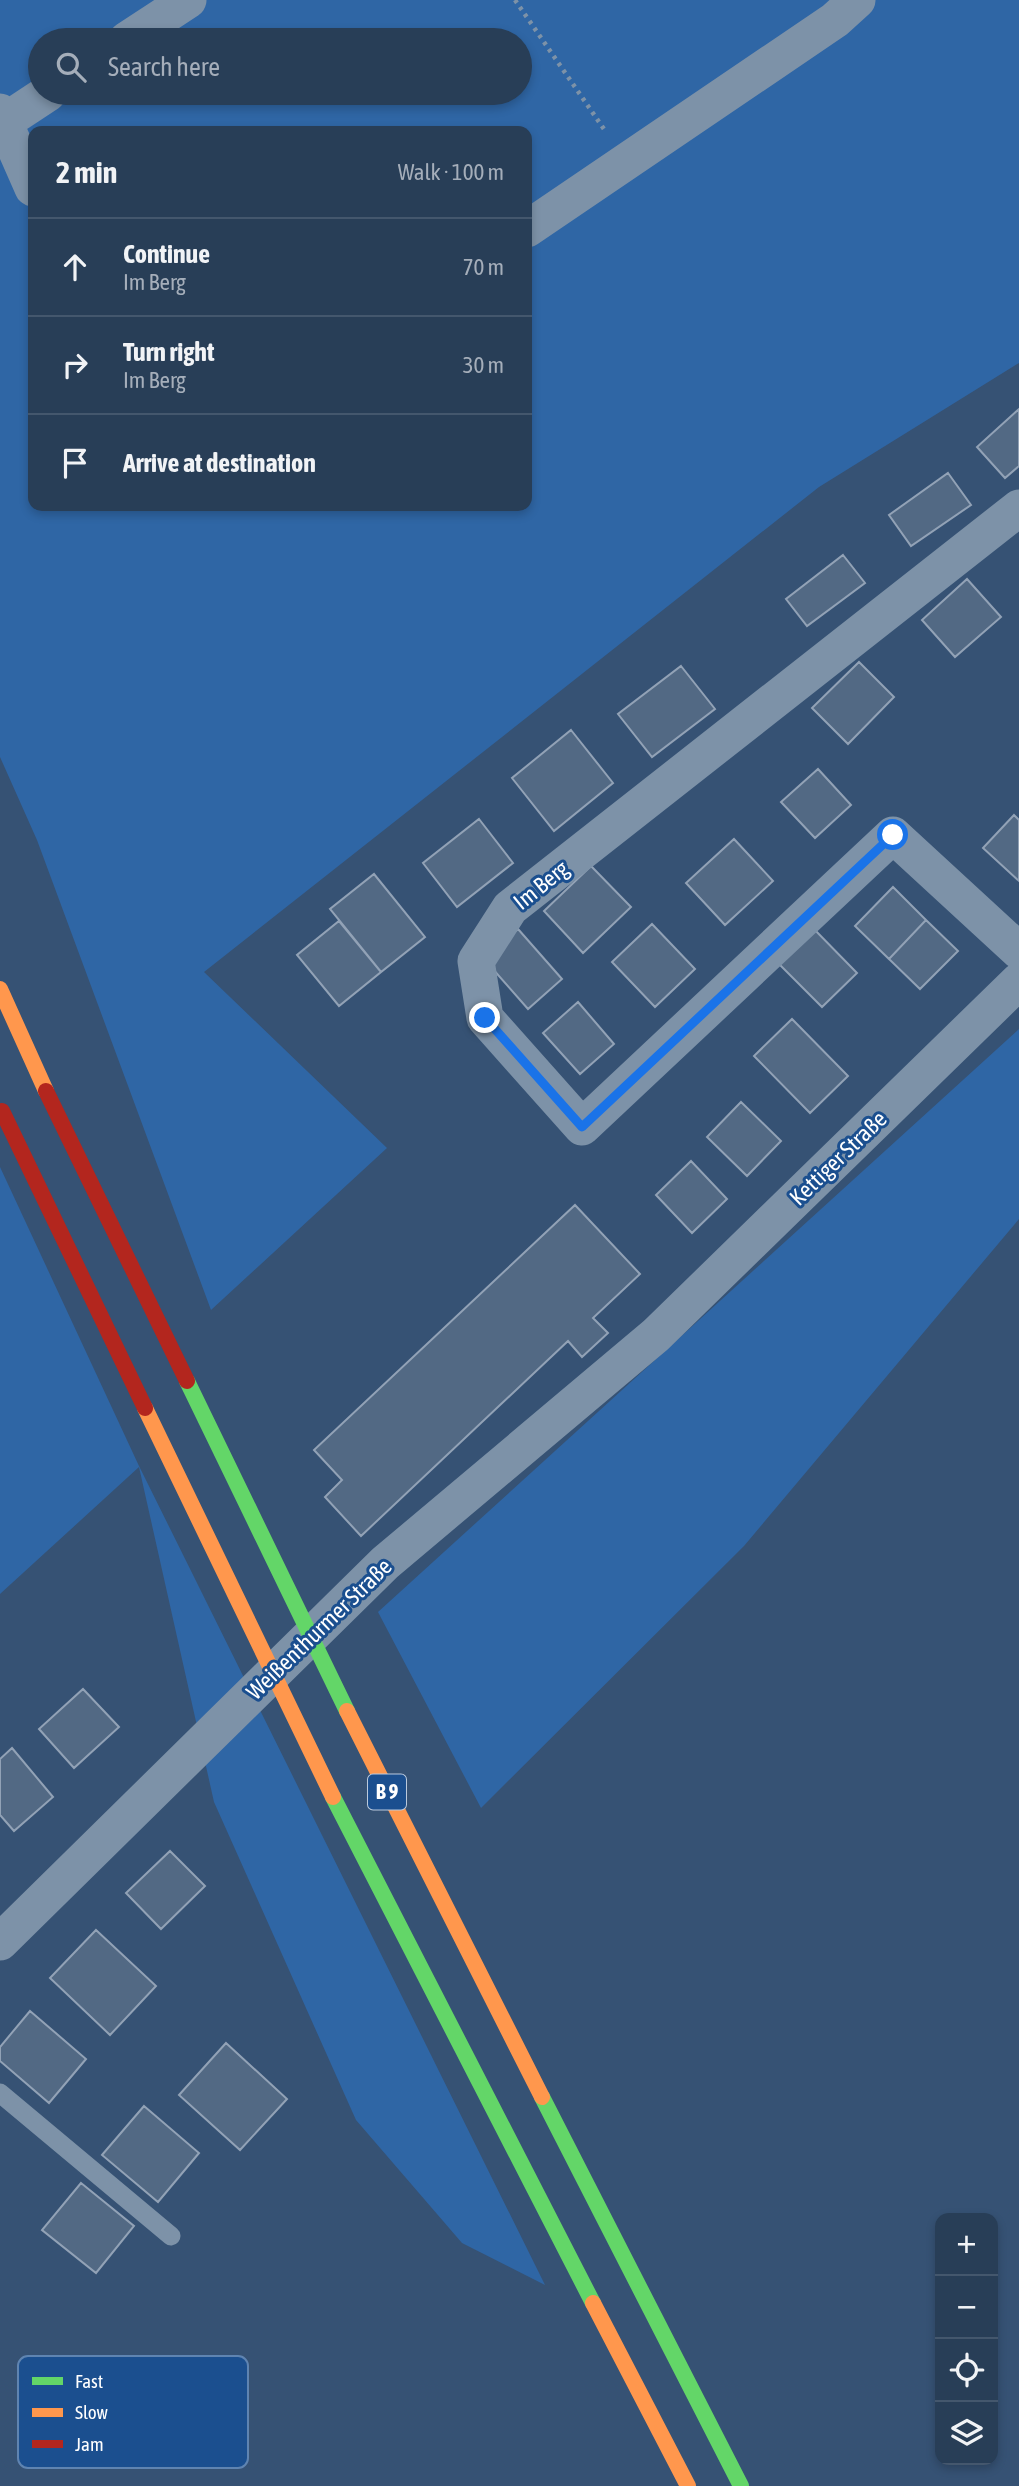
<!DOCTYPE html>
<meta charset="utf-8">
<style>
body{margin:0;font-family:"Asap Condensed",sans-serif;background:#30455d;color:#f1f3f6}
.controls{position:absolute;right:21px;bottom:21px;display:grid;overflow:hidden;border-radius:14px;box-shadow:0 4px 10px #0003}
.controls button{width:63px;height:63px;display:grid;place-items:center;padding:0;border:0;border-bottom:2px solid #44576d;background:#283e57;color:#f1f3f6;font:35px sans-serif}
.stop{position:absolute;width:21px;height:21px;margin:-16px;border:5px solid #1a73e8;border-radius:50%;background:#fff}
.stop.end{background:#1a73e8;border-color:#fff;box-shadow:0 2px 7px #0008}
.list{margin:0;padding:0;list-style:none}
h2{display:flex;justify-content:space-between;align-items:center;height:91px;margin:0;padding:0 28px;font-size:30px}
h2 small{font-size:23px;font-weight:400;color:#a5aeba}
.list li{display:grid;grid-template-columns:46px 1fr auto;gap:21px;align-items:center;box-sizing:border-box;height:98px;padding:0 28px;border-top:2px solid #44576d}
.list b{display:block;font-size:26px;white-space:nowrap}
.list p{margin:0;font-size:23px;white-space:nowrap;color:#a5aeba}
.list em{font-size:23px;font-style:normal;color:#a5aeba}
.icon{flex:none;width:38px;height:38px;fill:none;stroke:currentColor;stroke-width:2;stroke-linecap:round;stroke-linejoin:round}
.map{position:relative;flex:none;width:1019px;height:2486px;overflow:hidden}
.search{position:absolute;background:#283e57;box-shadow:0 4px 10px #0003;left:28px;top:28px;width:504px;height:77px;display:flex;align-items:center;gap:18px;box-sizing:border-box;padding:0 24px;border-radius:38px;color:#a5aeba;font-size:26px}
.panel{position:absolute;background:#283e57;box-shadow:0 4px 10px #0003;left:28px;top:126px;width:504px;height:385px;border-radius:14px}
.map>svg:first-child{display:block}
.green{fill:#2f66a5;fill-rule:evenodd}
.building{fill:#526984;stroke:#92a2b6;stroke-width:2}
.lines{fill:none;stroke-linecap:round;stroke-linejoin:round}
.path{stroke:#7d92a8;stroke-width:4.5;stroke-dasharray:3.5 5;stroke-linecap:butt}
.lane{stroke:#7d92a8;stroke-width:19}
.street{stroke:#7d92a8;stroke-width:37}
.slow{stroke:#ff974d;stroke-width:16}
.fast-bridge{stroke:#63d668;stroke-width:16}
.slow-bridge{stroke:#ff974d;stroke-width:16}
.jam-bridge{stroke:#b3261e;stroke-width:16}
.route{stroke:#1a73e8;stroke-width:9}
.labels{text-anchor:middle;stroke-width:6;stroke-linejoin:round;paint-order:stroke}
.shield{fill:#1b4f8f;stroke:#bbcadd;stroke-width:2}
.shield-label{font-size:21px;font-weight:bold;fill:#fff}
.street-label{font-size:23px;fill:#fff;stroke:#1b4f8f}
.key{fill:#1b4f8f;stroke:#5f84b1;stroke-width:2}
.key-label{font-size:19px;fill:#fff}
</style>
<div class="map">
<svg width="1019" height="2486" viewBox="0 0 1019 2486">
<rect width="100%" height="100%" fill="#365274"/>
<path class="green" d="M0,0H1019V363L819,487L204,972L387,1148L211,1310L37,840L0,757ZM40,40H520V93H40ZM33,131H527V506H33Z
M1019,1029V1219L744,1546L481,1808L378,1612Z
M0,1167L139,1466L545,2285L462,2243L356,2120L214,1802L139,1467L0,1594Z"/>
<path class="building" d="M1019,409V466L1005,478L977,447Z
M948,473L971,505L911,546L889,515Z
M843,555L865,583L807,626L786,599Z
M967,579L1001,617L955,657L922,620Z
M859,662L894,697L848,744L812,708Z
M681,666L715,709L652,757L618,714Z
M571,730L613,783L554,831L512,778Z
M818,769L851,805L815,838L781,802Z
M1014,815L1019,820V881L983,848Z
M479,819L513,863L457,907L423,863Z
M734,839L773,881L725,925L686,883Z
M591,866L631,907L583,953L544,911Z
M374,874L425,937L381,972L330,909Z
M893,887L926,920L889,959L855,926Z
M926,920L958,951L920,989L889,959Z
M339,921L381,972L339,1006L297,955Z
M652,924L695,969L655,1007L612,962Z
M810,925L857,973L822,1007L775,960Z
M518,929L562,979L528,1009L484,959Z
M578,1002L614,1044L580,1074L543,1033Z
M792,1019L848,1076L810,1113L754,1056Z
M741,1102L781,1141L747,1176L707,1137Z
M691,1161L727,1199L692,1233L656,1195Z
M575,1205L640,1274L593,1318L608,1333L582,1357L568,1341L361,1536L325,1497L342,1480L314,1450Z
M83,1689L119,1727L74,1768L39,1729Z
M12,1748L53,1797L14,1831L0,1815V1759Z
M170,1851L205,1886L161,1929L126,1893Z
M96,1930L156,1986L110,2035L50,1978Z
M30,2011L86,2059L49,2103L0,2061V2047Z
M226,2043L287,2099L240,2150L179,2095Z
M144,2106L199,2153L158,2202L102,2155Z
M81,2183L134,2226L96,2273L42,2230Z"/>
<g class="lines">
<path class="path" d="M515,0L606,132"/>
<path class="lane" d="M0,2093L171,2236"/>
<path class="street" d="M127,40L188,0
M0,112L4,122L48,93
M4,122L33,188
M527,229L835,20L857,0
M1019,508L510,908L476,961L485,1018L582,1127L893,835L1019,951
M0,1942L385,1563L656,1335L1019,981"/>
<path class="slow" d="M0,989L46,1091"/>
<path class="fast-bridge" d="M187,1381L347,1711
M333,1797L593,2303
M542,2097L741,2486"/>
<path class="slow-bridge" d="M145,1408L333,1797
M347,1711L542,2097
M593,2303L688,2486"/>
<path class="jam-bridge" d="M46,1091L187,1381
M2,1111L145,1408"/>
</g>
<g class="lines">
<path class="route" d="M485,1018L582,1127L893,835"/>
</g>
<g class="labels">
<rect class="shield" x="368" y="1774.5" width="38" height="35" rx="5"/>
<g class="shield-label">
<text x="387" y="1799">B 9</text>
</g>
<g class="street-label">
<text transform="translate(541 885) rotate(-39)" y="8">Im Berg</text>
<text transform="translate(838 1158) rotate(-44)" y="8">Kettiger Straße</text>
<text transform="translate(319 1629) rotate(-44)" y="8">Weißenthurmer Straße</text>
</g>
</g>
<rect x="18" y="2356" width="230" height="112" rx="10" class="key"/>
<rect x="32" y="2377" width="31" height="8" fill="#63d668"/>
<rect x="32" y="2408" width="31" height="9" fill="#ff974d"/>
<rect x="32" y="2440" width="31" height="8" fill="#b3261e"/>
<g class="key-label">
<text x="75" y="2388">Fast</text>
<text x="75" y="2419">Slow</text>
<text x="75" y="2451">Jam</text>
</g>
</svg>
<div class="controls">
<button>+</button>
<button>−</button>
<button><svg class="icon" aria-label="locate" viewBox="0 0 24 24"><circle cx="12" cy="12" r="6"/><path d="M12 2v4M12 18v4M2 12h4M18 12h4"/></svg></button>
<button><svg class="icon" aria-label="layers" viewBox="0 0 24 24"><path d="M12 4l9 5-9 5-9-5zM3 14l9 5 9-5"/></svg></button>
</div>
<div class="stop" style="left:893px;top:835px"></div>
<div class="stop end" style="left:485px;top:1018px"></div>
<div class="search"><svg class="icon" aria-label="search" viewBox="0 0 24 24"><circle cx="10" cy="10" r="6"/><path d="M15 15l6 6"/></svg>Search here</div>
<section class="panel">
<h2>2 min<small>Walk · 100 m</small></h2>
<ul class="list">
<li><svg class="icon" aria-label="ahead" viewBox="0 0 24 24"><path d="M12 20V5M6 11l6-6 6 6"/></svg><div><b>Continue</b><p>Im Berg</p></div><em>70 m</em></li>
<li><svg class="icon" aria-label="right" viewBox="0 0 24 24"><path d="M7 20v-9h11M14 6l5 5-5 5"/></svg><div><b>Turn right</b><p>Im Berg</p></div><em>30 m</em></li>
<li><svg class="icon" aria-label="arrive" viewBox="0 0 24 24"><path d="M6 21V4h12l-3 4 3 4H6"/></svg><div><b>Arrive at destination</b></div></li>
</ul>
</section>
</div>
